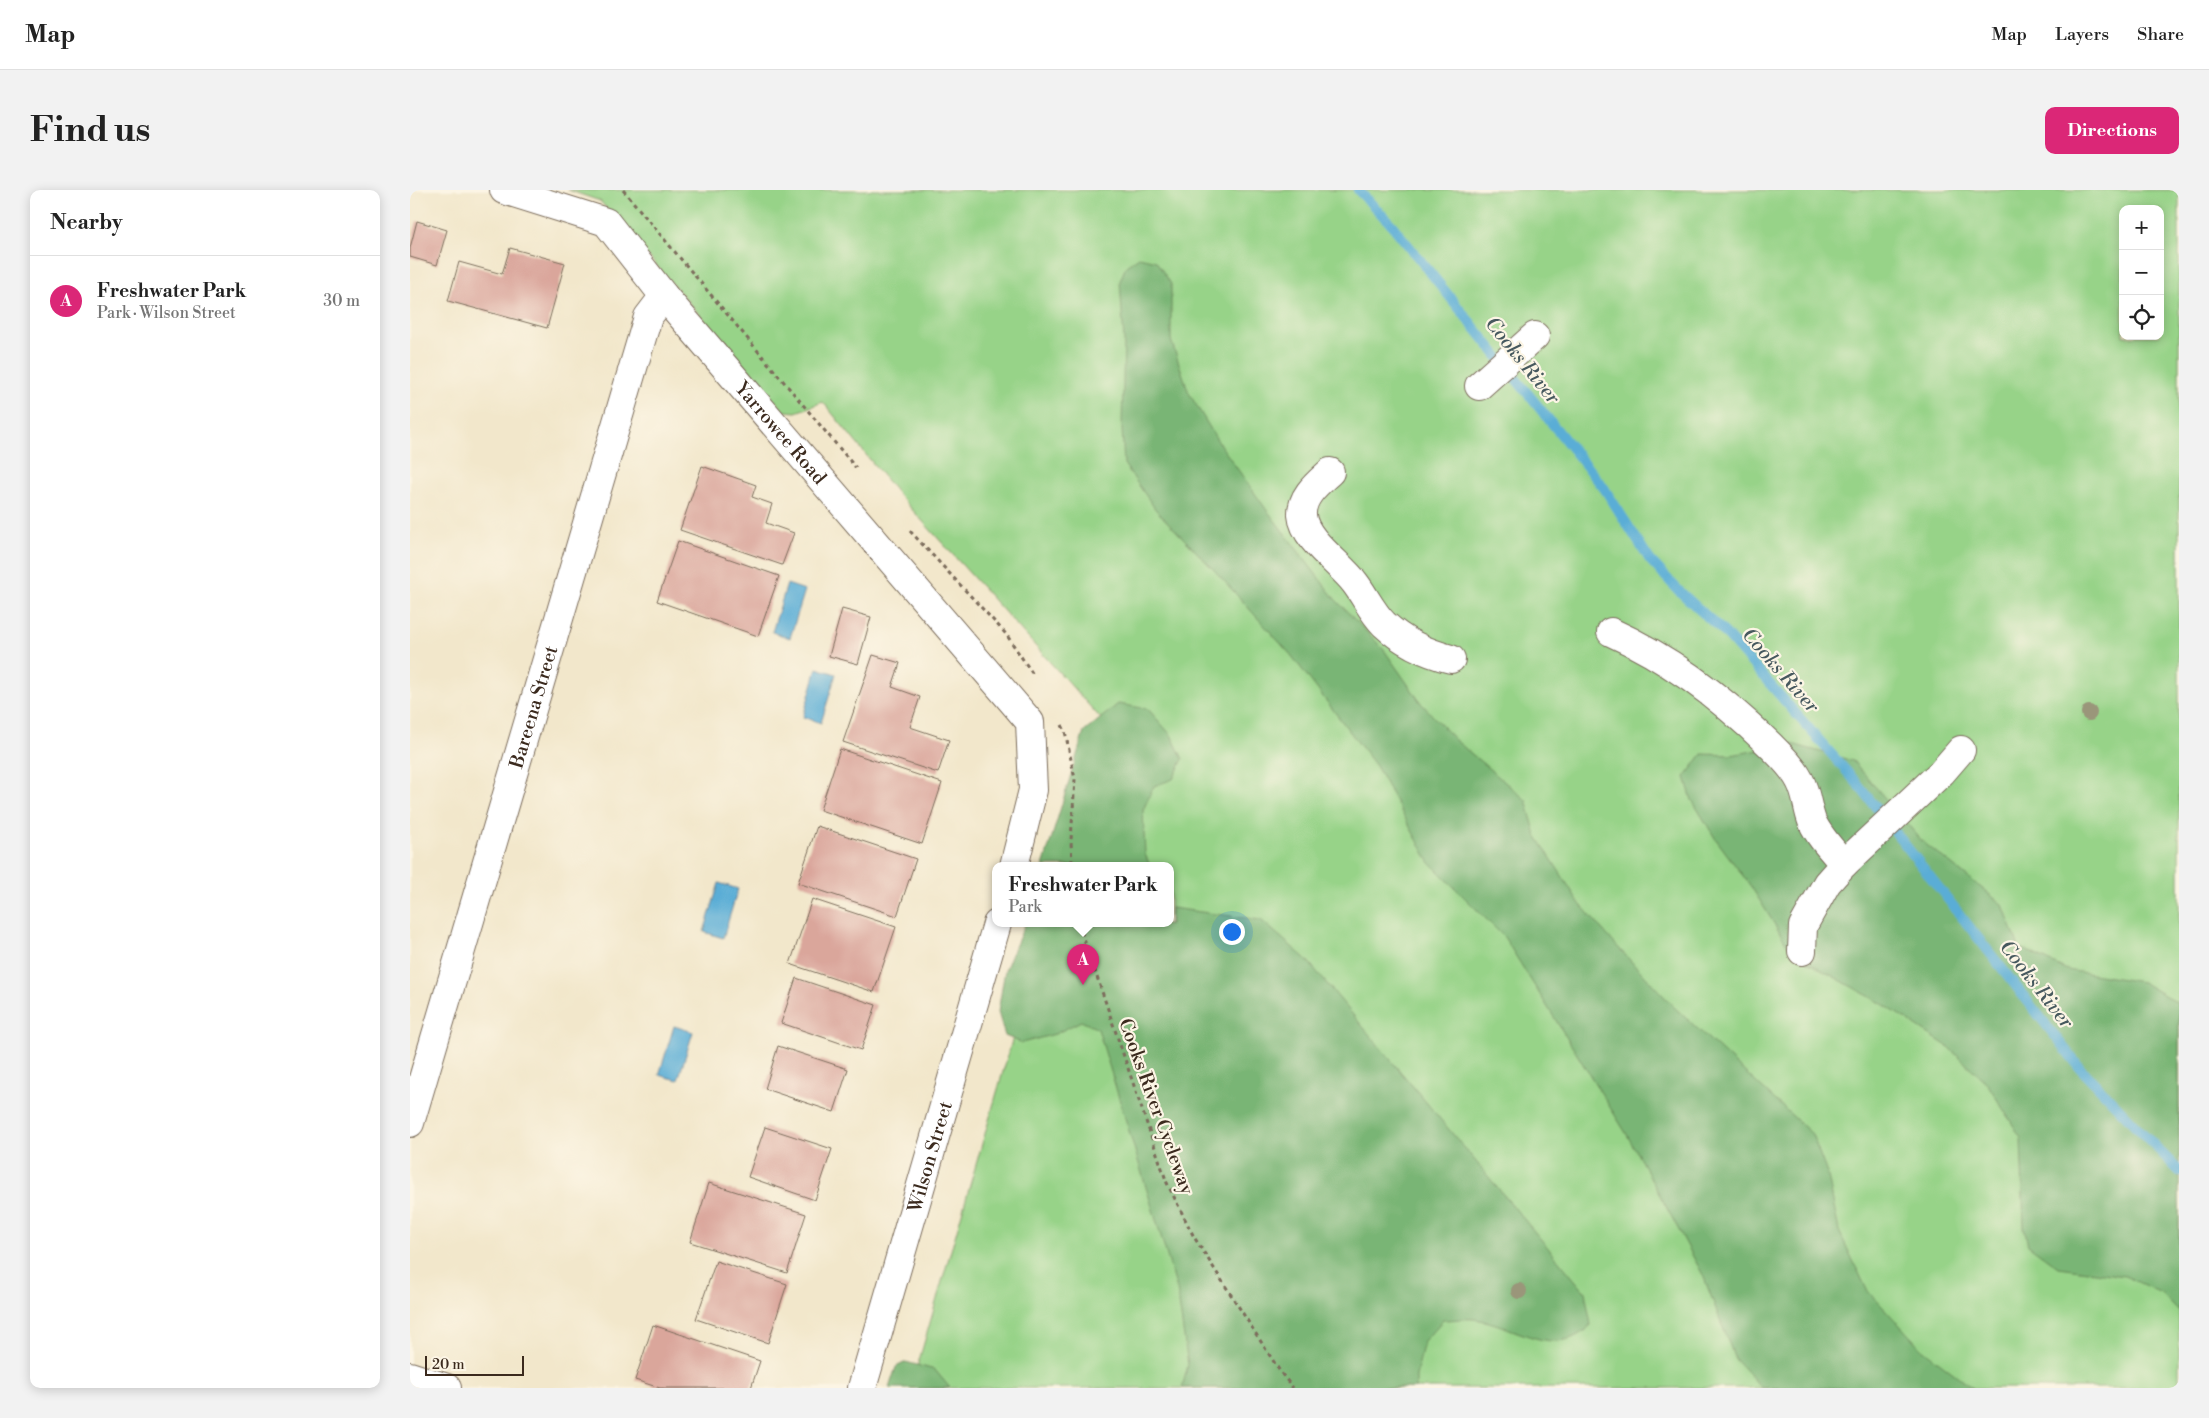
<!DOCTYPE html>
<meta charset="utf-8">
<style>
body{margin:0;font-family:"Libre Bodoni",serif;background:#f2f2f2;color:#222}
.controls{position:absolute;right:15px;top:15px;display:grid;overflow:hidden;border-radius:10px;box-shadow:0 2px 12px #0003}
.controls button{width:45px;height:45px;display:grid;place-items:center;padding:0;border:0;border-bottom:1px solid #e0e0e0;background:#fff;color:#222;font:25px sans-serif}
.scale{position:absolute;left:15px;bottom:12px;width:99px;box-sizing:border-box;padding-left:5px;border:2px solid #3b2a1e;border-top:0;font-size:14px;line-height:18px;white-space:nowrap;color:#3b2a1e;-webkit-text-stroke:4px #fcf5e5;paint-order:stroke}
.you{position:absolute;left:821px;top:741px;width:18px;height:18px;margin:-12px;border:4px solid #fff;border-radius:50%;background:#1a73e8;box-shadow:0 0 0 8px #1a73e833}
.badge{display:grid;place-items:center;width:32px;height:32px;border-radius:50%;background:#db2777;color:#fff;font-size:16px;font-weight:700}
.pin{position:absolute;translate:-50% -41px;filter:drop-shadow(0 1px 2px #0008)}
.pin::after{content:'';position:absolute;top:26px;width:18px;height:15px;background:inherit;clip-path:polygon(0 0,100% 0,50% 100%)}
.popup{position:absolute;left:582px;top:672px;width:182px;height:65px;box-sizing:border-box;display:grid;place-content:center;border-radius:10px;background:#fff;filter:drop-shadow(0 1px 4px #0005);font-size:16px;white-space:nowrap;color:#767676}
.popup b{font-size:19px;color:#222}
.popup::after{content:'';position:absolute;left:50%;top:100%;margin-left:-10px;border:10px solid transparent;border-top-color:#fff}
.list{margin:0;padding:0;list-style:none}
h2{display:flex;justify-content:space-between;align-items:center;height:65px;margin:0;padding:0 20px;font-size:21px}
h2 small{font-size:16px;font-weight:400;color:#767676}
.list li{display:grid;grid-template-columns:32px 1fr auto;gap:15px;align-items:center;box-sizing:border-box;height:90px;padding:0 20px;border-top:1px solid #e0e0e0}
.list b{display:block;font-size:19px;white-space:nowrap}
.list p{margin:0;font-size:16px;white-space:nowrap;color:#767676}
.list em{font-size:16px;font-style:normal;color:#767676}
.icon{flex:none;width:28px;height:28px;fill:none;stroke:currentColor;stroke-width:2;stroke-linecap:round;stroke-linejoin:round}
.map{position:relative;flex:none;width:1769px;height:1198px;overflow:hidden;border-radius:10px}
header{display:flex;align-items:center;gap:30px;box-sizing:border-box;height:70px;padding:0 25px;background:#fff;border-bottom:1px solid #e0e0e0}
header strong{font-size:24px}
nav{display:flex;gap:28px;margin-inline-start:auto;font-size:18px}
.intro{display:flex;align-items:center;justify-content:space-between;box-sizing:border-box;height:120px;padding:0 30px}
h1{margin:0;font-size:35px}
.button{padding:12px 22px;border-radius:10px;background:#db2777;color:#fff;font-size:18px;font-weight:700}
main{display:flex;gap:30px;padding:0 30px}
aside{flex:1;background:#fff;border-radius:10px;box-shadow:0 2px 12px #0003}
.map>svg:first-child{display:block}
.green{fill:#97d388;stroke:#697e53;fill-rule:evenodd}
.forest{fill:#79b574;stroke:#5a7049}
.water{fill:#5aadd6;stroke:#4a6c7a}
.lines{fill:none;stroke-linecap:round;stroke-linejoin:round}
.stream{stroke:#5aadd6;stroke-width:10}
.building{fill:#daa69b}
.minor-casing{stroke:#7b6c5b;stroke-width:30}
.path{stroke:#7b6c5b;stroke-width:3;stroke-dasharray:4 4;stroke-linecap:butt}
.minor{stroke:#fff;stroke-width:28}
.tree{fill:#9a967a}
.labels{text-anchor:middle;stroke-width:4.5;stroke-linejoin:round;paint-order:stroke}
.street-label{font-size:19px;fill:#3b2a1e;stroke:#fcf5e5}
.water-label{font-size:20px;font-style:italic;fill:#46585e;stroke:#fcf5e5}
</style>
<header>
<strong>Map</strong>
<nav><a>Map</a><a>Layers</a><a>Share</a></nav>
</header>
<div class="intro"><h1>Find us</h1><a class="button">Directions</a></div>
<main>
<aside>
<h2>Nearby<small></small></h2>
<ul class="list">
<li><span class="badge">A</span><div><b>Freshwater Park</b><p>Park · Wilson Street</p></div><em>30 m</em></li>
</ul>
</aside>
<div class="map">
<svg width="1769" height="1198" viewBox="0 0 1769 1198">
<rect width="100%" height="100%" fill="#fcf5e5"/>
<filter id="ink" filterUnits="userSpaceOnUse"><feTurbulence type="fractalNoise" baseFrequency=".02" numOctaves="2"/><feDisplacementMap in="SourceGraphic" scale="10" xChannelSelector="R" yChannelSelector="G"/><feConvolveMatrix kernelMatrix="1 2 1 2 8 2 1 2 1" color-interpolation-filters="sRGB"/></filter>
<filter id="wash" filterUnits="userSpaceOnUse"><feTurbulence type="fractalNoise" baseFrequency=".0096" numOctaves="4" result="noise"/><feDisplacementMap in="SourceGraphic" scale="20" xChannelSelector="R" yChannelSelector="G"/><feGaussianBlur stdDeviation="1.12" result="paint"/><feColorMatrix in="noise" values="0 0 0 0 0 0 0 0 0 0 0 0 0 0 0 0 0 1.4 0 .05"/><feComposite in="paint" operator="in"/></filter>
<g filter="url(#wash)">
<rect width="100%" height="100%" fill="#f2e7cb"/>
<path class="green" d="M158,0H1769V1198H501L636,734H760V676H653L694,532L488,304L413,212L386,222L374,221L190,11ZM1713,19H1750V146H1713Z"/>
<path class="forest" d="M729,67L746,71L761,94V150L779,203L809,253L856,319L925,409L974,460L1011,513L1044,549L1116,610L1126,645L1170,714L1204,753L1264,817L1402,944L1418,986L1429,1041L1457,1100L1512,1159L1563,1198H1352L1325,1169L1293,1085L1265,1033L1216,943L1094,747L1020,673L966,576L881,465L806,382L746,320L714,274L712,238L714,150L710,91L716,76Z
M708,514L738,519L761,545L773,569L763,589L744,596L733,620L735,664L740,676H633L674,542Z
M1382,554L1443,571L1513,652L1593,715L1609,757L1657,780L1732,792L1766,812L1769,818V1122L1751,1103L1715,1086L1648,1077L1618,1055L1614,1038L1611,948L1577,893L1537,856L1471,813L1383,764L1342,698L1305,648L1282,610L1275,587L1292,564L1321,565Z
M761,718L851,730L897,770L1175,1102L1181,1135C1144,1172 1106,1134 1064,1129C1054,1128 1043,1130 1033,1130L1014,1151L1006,1186V1198H772L778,1175L767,1099L688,839L671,831L645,844L612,853L595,846L588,822L595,780L615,734H760Z
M496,1172L525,1180L540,1198H479L486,1177Z"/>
<path class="water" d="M377,394L395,400L380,448L362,442Z
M407,478L426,484L411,533L393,527Z
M309,693L328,699L313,748L294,742Z
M264,836L283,842L268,890L249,885Z"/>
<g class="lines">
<path class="stream" d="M948,0L981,34L1194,298L1240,370L1268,400L1315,443L1446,592L1670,878L1769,981"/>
</g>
<g id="blocks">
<path class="building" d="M7,31L37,40L27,75L0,67V58Z
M100,58L155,73L137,138L38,111L49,72L92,84Z
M292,276L346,295L342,307L362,314L356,333L384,343L372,375L270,340Z
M268,351L369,386L348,446L247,411Z
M432,419L461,427L448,474L419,466Z
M463,465L490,473L482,497L510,507L500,537L539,550L528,583L433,552Z
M430,559L532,593L512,654L410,620Z
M407,636L506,669L487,726L388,693Z
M402,709L486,737L464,802L380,774Z
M386,788L466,815L451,860L371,833Z
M368,856L438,879L424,922L355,899Z
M355,937L422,959L405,1010L338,987Z
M299,993L396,1024L377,1083L280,1052Z
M306,1071L377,1094L358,1153L286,1129Z
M243,1135L350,1171L341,1198H250L225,1190Z"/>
</g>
</g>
<g filter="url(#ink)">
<use href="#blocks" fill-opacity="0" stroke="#7b6c5b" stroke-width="1"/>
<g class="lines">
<g class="minor-casing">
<g id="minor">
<path id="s1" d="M94,0L196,32L254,106L620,532L623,600L604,676"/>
<path d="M1069,196L1125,146"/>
<path d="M920,282C908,293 891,306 892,325C894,350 931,374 945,393C955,406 962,422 974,434C992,451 1017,463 1041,469"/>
<path d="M1201,442C1259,468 1314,510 1359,554C1370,565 1383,577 1390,591C1397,604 1397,618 1402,631C1409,647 1423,661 1434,674"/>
<path d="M1392,761L1393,736L1417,693L1434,674L1532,582L1551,560"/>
<path id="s2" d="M0,933L238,127L254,106"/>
<path d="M0,1186L37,1198"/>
<path id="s3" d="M452,1198L587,734"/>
</g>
</g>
<path class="path" d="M213,0L446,278
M500,341L596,444L624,486
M652,535L655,541L665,589L661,650L662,676
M669,734L757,993L784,1047L871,1183L883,1198"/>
<use href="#minor" class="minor"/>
</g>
<g class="tree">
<circle cx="1679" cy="523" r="8"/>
<circle cx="1109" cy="1101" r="8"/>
</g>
</g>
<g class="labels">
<g class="street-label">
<text dy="7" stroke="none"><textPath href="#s1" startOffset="381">Yarrowee Road</textPath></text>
<text dy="7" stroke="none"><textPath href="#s2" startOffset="434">Bareena Street</textPath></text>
<text transform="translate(747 916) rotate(70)" y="7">Cooks River Cycleway</text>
<text dy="7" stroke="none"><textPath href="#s3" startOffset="241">Wilson Street</textPath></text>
</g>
<g class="water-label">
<text transform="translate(1113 170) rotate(51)" y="7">Cooks River</text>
<text transform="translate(1371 480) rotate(49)" y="7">Cooks River</text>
<text transform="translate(1627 794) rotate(52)" y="7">Cooks River</text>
</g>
</g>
</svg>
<div class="controls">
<button>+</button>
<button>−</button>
<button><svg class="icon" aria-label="locate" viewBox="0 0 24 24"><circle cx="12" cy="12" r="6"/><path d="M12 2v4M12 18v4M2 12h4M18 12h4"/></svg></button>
</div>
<div class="scale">20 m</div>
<div class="you"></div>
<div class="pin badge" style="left:673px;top:795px">A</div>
<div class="popup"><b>Freshwater Park</b>Park</div>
</div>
</main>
